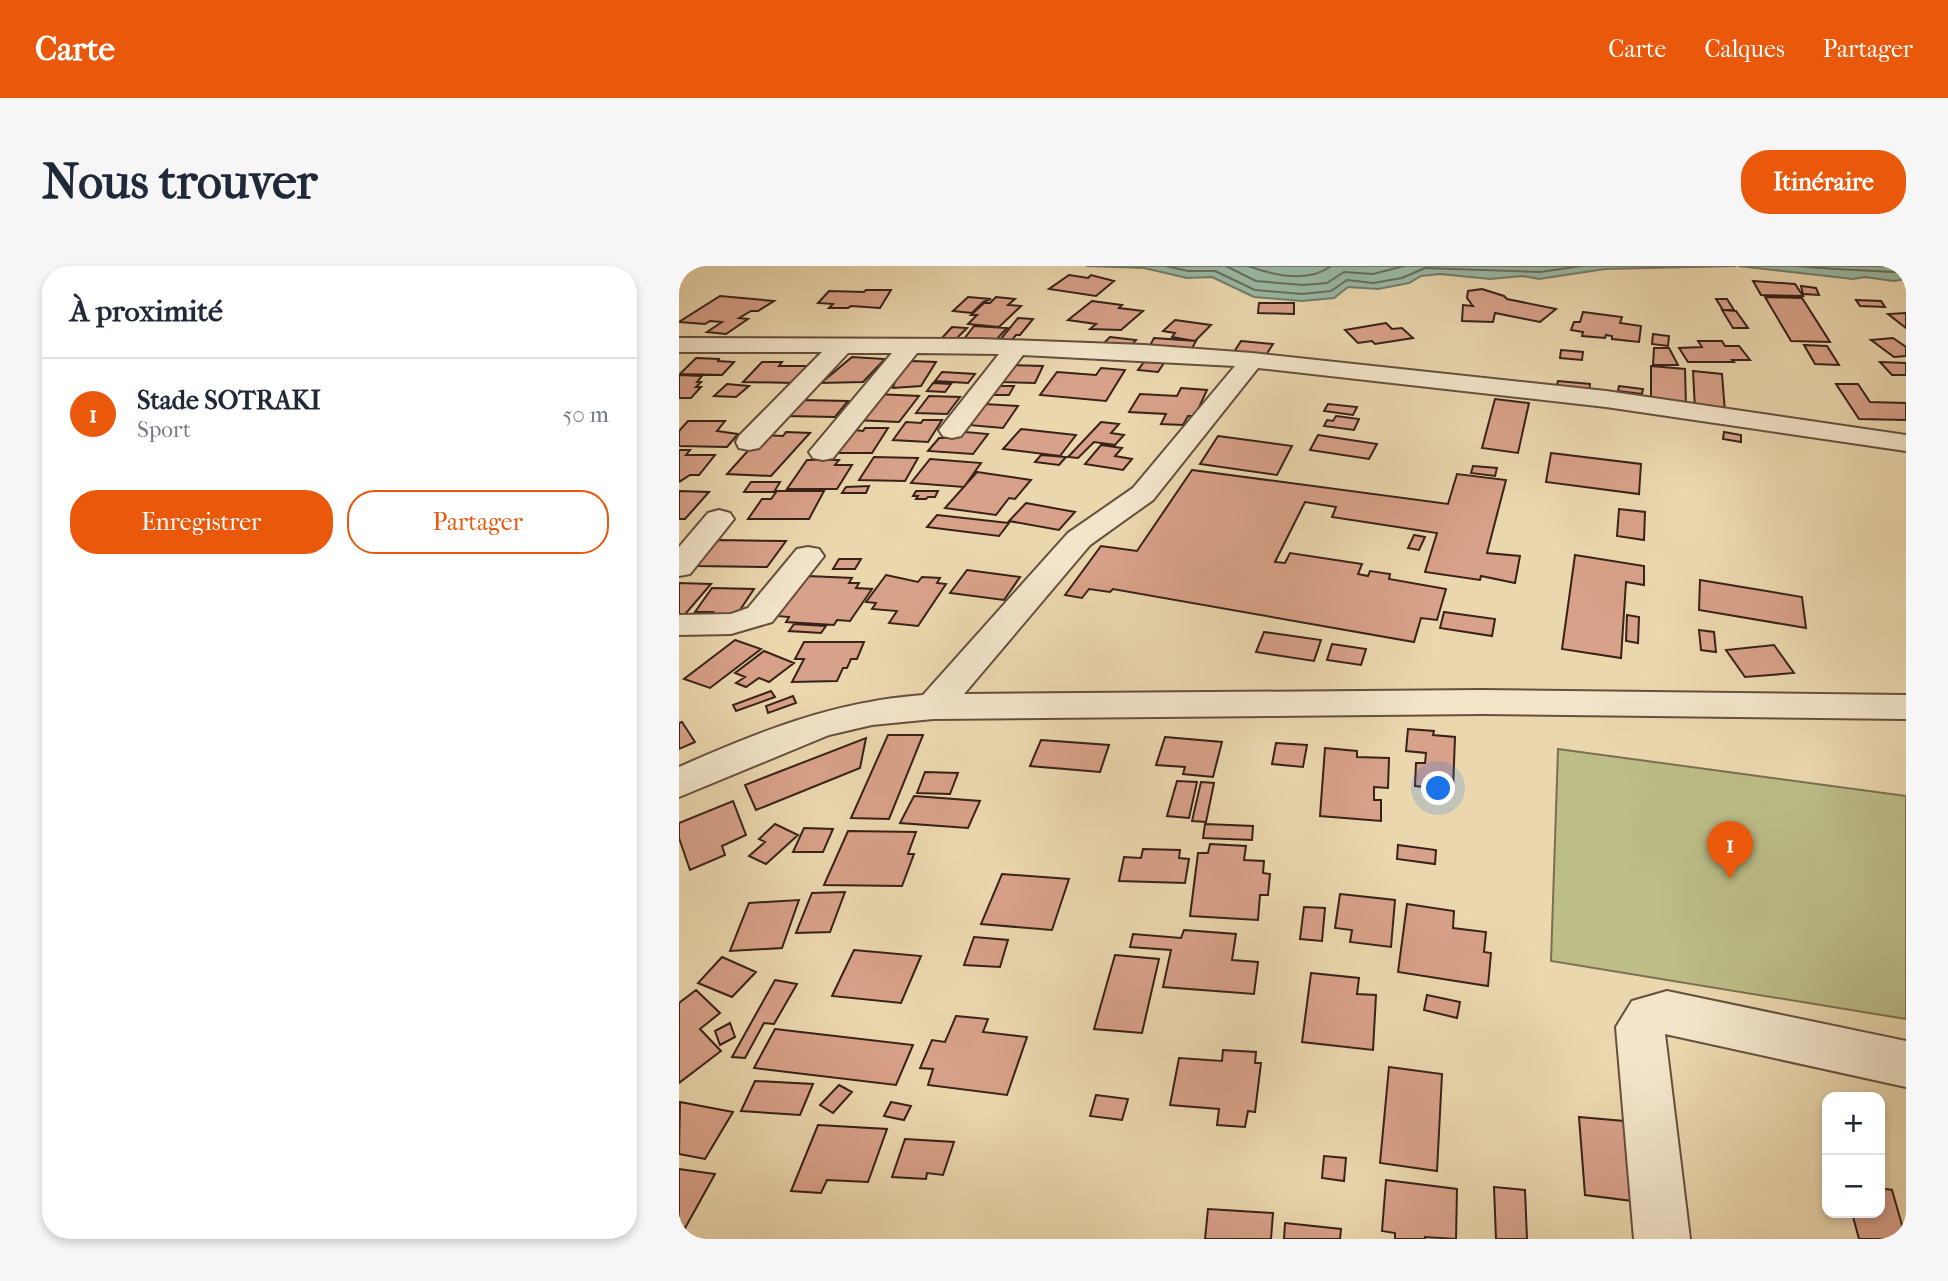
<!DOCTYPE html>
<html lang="fr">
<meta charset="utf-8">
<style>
body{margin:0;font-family:"IM FELL French Canon",serif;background:#f6f6f7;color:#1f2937}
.controls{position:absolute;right:21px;bottom:21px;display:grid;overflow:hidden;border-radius:14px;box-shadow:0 4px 10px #0003}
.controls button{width:63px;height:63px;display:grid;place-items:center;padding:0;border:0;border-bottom:2px solid #e0e1e3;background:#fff;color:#1f2937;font:35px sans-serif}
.you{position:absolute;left:760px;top:523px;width:24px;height:24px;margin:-18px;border:5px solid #fff;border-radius:50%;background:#1a73e8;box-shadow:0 0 0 10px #1a73e833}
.badge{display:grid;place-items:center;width:46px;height:46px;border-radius:50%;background:#ea580c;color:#fff;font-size:23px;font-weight:700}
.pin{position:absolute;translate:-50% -58px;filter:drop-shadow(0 2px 4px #0008)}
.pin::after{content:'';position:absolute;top:37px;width:24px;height:21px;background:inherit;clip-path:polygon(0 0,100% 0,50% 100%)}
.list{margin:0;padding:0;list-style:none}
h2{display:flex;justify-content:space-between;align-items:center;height:91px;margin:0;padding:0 28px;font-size:30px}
h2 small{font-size:23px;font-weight:400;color:#747a83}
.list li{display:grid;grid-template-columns:46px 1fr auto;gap:21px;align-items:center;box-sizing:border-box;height:112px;padding:0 28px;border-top:2px solid #e0e1e3}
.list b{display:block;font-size:26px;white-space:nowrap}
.list p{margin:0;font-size:23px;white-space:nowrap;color:#747a83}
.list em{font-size:23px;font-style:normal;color:#747a83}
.actions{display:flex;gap:14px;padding:21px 28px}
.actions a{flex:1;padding:16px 0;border:2px solid #ea580c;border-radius:28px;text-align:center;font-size:24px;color:#ea580c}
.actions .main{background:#ea580c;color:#fff}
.map{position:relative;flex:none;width:1227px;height:973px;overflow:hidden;border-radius:28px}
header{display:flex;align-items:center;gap:42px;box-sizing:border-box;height:98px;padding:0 35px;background:#ea580c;color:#fff}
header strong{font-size:33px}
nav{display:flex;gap:38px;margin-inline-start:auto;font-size:24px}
.intro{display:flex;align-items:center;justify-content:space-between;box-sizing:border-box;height:168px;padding:0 42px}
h1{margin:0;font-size:49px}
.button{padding:18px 32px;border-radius:28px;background:#ea580c;color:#fff;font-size:24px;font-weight:700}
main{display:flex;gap:42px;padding:0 42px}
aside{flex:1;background:#fff;border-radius:28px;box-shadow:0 4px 10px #0003}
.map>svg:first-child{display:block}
.green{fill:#bcbd87;stroke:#7a704f;stroke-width:2}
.water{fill:#99baa6;stroke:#727d6d;stroke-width:2}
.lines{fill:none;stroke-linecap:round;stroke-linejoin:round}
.shore{stroke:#686e5e;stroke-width:2}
.building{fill:#d8a189;stroke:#382217;stroke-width:2}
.minor-casing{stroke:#654f3d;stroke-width:4}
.minor{fill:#f2e5ca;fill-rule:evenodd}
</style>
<header>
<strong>Carte</strong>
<nav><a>Carte</a><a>Calques</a><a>Partager</a></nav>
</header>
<div class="intro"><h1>Nous trouver</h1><a class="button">Itinéraire</a></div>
<main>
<aside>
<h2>À proximité<small></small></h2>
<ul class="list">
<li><span class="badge">1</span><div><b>Stade SOTRAKI</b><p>Sport</p></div><em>50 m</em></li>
</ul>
<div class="actions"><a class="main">Enregistrer</a><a>Partager</a></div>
</aside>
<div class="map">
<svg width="1227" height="973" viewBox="0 0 1227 973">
<rect width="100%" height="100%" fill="#ebd7ae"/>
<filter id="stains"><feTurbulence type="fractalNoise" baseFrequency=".00286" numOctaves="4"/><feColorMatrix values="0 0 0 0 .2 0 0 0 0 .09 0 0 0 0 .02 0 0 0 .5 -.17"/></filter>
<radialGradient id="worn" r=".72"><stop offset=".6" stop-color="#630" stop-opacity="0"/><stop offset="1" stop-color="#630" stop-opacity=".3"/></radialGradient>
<path class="green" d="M879,483L1227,530V753L872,695Z"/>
<path class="water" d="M407,0H1057L926,3L860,13L843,10L811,13L761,8L742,10L730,17L699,23L669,21L655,32L623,35L575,31L533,11L508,12L465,2Z
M1059,0H1227V13L1215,15L1186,11L1174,13Z"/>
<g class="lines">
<path class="shore" d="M487,0L509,5H536L576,24L623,28L652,25L668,14L694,17L723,12L746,2L861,6L902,0
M547,0L577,15L624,19L648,17L665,6L694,8L725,0
M569,0C594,9 630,17 652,0
M1120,0C1156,4 1191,4 1227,7"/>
</g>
<path class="building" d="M390,9L409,12L412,9L435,15L417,30L370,23Z
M1074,15L1116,18L1124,30L1082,29Z
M1122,20L1137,22L1140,29L1124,28Z
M803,23L825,30L828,33L877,43L861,56L816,47L814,56L783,55L784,39L794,40L788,32L789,25Z
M187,24H212L201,42L172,40L169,42H150L154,38L139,37L150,25L185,26Z
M41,30L95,35L79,45H72L60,52L69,53L47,68L28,66L43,56L31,55L26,58L0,56Z
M289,31L312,33L304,36L293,47L274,45Z
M317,31L336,33L329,39L342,40L320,61L289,58L298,49H292L305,37H311Z
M1086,31L1123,32L1151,76L1112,75Z
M1037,33H1048L1055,44H1044Z
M1177,34L1202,35L1206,41L1181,40Z
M413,35L443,39L440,42L464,45L442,64L411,63L417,58L389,54Z
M580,37H615V48L579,47Z
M1043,44L1057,45L1069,62H1054Z
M904,46L943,51L941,57L962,60L960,76L933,73V70L927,69L926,72L903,70L904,66L892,64L895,56H901Z
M1227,47V62L1209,48Z
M339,52L354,53L341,69H337L332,75L321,74Z
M496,54L532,59L516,75L493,71L496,67L484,65Z
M707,57L713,63L723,62L734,72L696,78L693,75L679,77L666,64Z
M295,60L328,62L316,75L285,73Z
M273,61L288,62L277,73L263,72Z
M974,68L990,70L989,80L973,78Z
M431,71L457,74L452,80L425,77Z
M475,72L517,75L511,86L469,83Z
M1214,72L1227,81V90L1215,91L1192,74Z
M562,75L594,78L587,89L555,86Z
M1019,75H1043L1046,80H1060L1071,94H1053L1055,96H1009L1000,82L1023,81Z
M1125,79L1148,80L1160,99L1136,98Z
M975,82H990L999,99H974Z
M882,84L904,86L903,94L881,92Z
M173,91L206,93L184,116L142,117Z
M17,92L40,93L39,95L55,96L43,109L1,108Z
M232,95L257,96L242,120L214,122L216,115H206L217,101L227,102Z
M83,96H103L100,100H130L116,117L64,116Z
M465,96L485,97L479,106L459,104Z
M1201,96L1227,97V109H1213Z
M332,99L364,100L356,117L323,116Z
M972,100L1006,103L1007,141L972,137Z
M422,102L446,104L427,135L361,129L378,106L417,109Z
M1014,105L1043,108L1046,146L1016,143Z
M263,106L296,108L289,117L256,115Z
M0,109L23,110L18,116H22L17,121H22L12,132H0Z
M879,115L911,118L910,126L877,122Z
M254,117L272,118L266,126L248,125Z
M48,118L70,120L57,131L35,130Z
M1157,118H1179L1191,136L1227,137V154L1180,153Z
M317,120H335L330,129H311Z
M940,120L964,123L963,128L939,125Z
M502,122L528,124L516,150H509L504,159L482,158L487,148L450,146L461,128L498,130Z
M196,128L240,130L220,156L176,154Z
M250,130L281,131L268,148L237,147Z
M816,133L850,137L839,187L803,182Z
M121,134L169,135L156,151L108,150Z
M305,138L339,140L324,162L289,159Z
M649,138L678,141L674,149L645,145Z
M657,150L680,153L675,164L645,160L648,154L654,155Z
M244,154H263L249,176L214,174L227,156L242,157Z
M9,155H46L38,165L59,168L48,181L0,180V165Z
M422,156L440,158L432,167L445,169L436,179L415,176L399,192L389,191Z
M186,162H209L193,187H149L166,163L184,165Z
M342,163L397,169L381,190L324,183Z
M275,165L309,168L294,188L249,185L260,172H270Z
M107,166L131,167L92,210L48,208L83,169L104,170Z
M1045,166L1062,169V176L1044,173Z
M639,169L698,178L690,193L631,184Z
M539,170L613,180L598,209L521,198Z
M422,179L443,182L436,190L453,193L444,204L406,198Z
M0,184H11L7,189H36L20,209H11L0,216Z
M872,187L962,198L960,228L867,216Z
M362,189L387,191L380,199L356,196Z
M195,191L239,192L226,215L180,214Z
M251,193L302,197L285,221L232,217Z
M128,194H160L156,199H173L158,223H108Z
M794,200L818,202L816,210L792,207Z
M513,204L769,238L778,208L827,214L808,287L841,290L836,317L802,310L801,314L746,306L758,267L653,251L657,241L626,236L596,296L606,297L611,287L683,298L679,308L689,310L691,305L711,308L710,313L767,323L758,354L742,352L735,376L434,323L431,326L410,323L403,332L386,329L422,280L458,285Z
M298,206L352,214L336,233L330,232L317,249L266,242Z
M72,216H101L95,226H65Z
M190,220L187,227H163L167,221Z
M0,225L30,226L6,253H0Z
M98,225H145L130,253H69L83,233H92Z
M237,225H259L256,231H249L247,233H237L239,230H234Z
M347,237L396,246L380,264L330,255Z
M940,243L966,246L965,274L938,270Z
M258,249L330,257L320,270L248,261Z
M735,269L746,271L740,284L729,282Z
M37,274L107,275L88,301L17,300Z
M896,289L965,300V319L947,316L942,392L883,383Z
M160,293H182L176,303H154Z
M288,304L341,311L325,334L271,327Z
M207,309L239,316L243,311L261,312L258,317L267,318L239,360L210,357L218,345L193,343L197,337L187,336Z
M129,310L173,312L170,317H180L177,322L193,323L171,355L158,354L155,359L107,356L110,351L88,349Z
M1021,314L1123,331L1127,362L1020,344Z
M0,317L32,318L2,353H0Z
M33,322L75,323L53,356H28L34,346H16Z
M765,346L816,353L813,370L761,362Z
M948,349L960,351L959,377L947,375Z
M115,358L147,360L142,367L110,365Z
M1020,364L1035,366L1037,386L1022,384Z
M585,366L642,374L635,395L577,386Z
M56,374L82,383L31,422L5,413Z
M125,376H185L178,393H172L168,402H164L158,415L113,416L125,393H116Z
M653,378L687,383L682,399L648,394Z
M1095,379L1115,407L1066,411L1047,384Z
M85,385L115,397L90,416L80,412L67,421L57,417L66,411L56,407Z
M92,425L96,431L57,445L54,439Z
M114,430L117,437L89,447L87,440Z
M3,456L16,476L0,483V457Z
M729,463L755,465L754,469L776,471L774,524L736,520L737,497H746L747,487L727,485Z
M209,469H244L210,553L172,552Z
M486,471L543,476L534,511L504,508L506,501L477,499Z
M187,472L181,502L77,544L66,519Z
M362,474L430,479L421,506L351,500Z
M597,477L628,479L624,501L593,498Z
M646,482L678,485V491L710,492L709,522L695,521V534H702V555L641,550Z
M246,506L279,507L271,528L238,527Z
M498,515L518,516L510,552L488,550Z
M522,516L535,517L527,556L513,555Z
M235,530L301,535L289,562L221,557Z
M54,535L67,569L43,580L46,589L11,604L0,572V557Z
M96,558L119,569L87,598L70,590L86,576L80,573Z
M526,558L574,560L573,574L524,572Z
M125,562L154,563L144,586H114Z
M169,565L237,566L229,588H235L223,620L145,619Z
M531,578L567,580L565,594L585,595L584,607L591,608L589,629H581L579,654L511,650L519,587H529Z
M719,579L757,584L756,598L718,593Z
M464,583L501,584L500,592L510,593L506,617L440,615L445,591L462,592Z
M323,608L390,613L373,664L302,658Z
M166,626L151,666L117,667L133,627Z
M661,628L716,634L712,681L671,676L673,664L656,662Z
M120,634L103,682L51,685L70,637Z
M728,638L775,645L774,662L807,666L805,686L812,687L809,720L719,706Z
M625,641L646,642L643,675L621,673Z
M505,664L557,668L553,694L579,696L575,728L484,721L492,684L451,681L454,668L502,672Z
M295,671L329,674L321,701L285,699Z
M175,684L242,690L222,737L153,730Z
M436,689L480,693L463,767L415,763Z
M43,691L77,706L53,731L19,717Z
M632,707L680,712L678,728L697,729L694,784L623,776Z
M96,714L118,718L95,758L85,757L66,792L53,791Z
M17,724L41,747L21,763L42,785L0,817V737Z
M748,729L781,736L778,752L745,744Z
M277,750L309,753L304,766L348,771L328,829L249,819L254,803L241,802L253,774L266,776Z
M51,757L56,771L41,779L36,765Z
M96,763L234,779L217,819L75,802Z
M544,784L577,786L576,797H582L576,846L569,845L566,861L538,859L540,843L491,839L500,792L543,795Z
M710,801L763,808L758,905L701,897Z
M76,815L134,818L121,849L62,845Z
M160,819L173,826L154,847L141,839Z
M417,829L449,833L443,854L411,850Z
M1,836L54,846L26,893L0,888Z
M212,836L232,840L225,854L205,850Z
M900,851L945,855L954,935L906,929Z
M139,859L208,863L189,916L148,914L142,927L112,925Z
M226,873L275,876L264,909L248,907L247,913L213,911Z
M645,890L667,892L665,915L643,912Z
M0,903L36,908L0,973Z
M707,914L778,923L777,973L746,971V973H716V967L703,965Z
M815,921L846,924L848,973H817Z
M1201,922L1213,924L1227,973H1180L1173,947H1201Z
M529,943L594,947L592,973H526Z
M606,957L662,963L661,973H605Z"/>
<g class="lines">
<g class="minor-casing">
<path id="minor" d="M0,72L301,73L465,79L573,87L927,125L1227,169V185L927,141L579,102L474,234L411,279L285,428L803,424L1227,429V453L803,448L254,453L193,459L150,469L0,531V501C82,465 153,436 244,429L389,267L454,222L556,100L344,89L282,170L273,172L264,170L260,164L320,88L238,87L154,192L144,194L134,192L130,186L213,87H169L80,182L70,184L60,182L57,176L60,170L143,86H0Z
M40,244L51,247L55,253L11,308L0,310V281L29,247Z
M129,281L140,283L145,290L93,356L52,368L0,369V349L52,348L69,342L118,283Z
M988,725L1227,775V821L986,768L1011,973H955L937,761L953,735Z"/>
</g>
<use href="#minor" class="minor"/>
</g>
<rect width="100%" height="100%" filter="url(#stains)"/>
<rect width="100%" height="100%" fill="url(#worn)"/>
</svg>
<div class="controls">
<button>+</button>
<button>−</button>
</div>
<div class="you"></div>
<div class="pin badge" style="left:1051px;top:613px">1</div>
</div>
</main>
